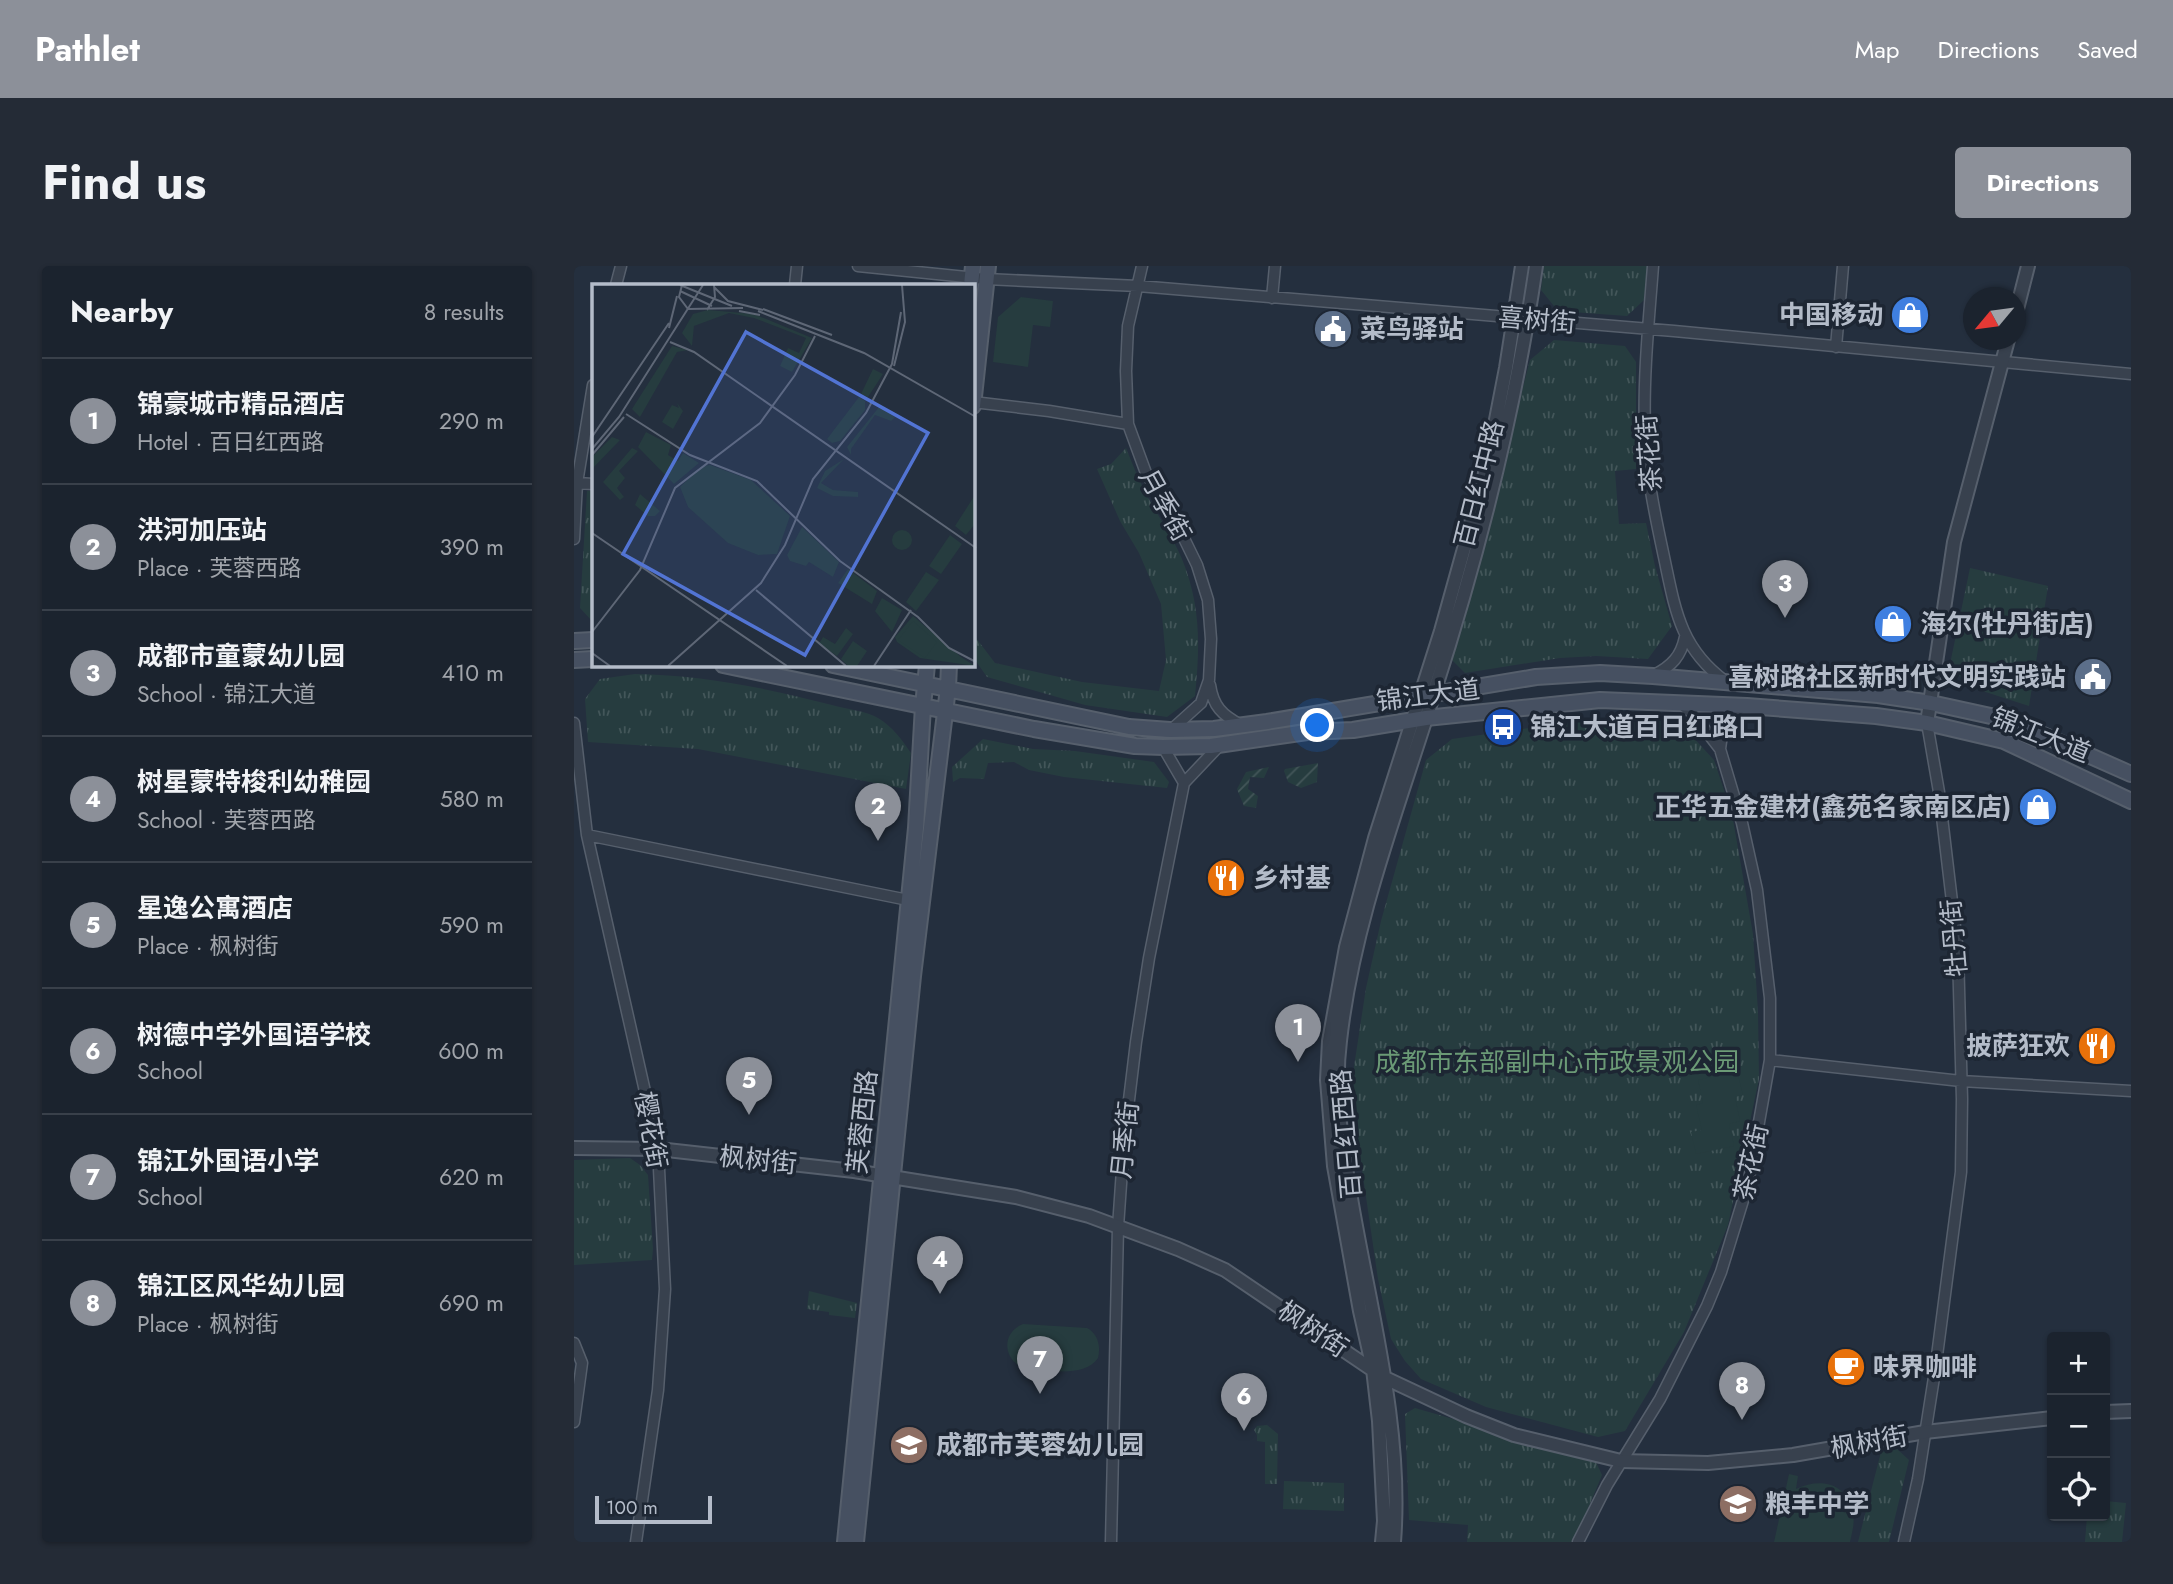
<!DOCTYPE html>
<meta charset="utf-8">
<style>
body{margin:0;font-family:Jost,"Noto Sans SC",sans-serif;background:#242b36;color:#f1f3f6}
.controls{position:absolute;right:21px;bottom:21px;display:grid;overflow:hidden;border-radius:7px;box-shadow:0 2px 5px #0004}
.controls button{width:63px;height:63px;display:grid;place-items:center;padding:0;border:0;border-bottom:2px solid #39404a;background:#1b232e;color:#f1f3f6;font:35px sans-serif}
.compass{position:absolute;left:1389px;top:21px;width:63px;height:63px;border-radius:50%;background:#1b232e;box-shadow:0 2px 5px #0004;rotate:241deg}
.scale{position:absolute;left:21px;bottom:18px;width:117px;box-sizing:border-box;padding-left:7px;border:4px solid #b4bcc9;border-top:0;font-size:19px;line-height:24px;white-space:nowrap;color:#b4bcc9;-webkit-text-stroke:5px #1d2633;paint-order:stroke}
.you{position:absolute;left:744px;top:460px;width:24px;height:24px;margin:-18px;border:5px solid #fff;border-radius:50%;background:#1a73e8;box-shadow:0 0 0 10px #1a73e833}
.badge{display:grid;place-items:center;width:46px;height:46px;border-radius:50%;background:#8c9099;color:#fff;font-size:23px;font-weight:700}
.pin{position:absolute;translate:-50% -58px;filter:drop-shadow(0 2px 4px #0008)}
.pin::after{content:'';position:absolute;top:37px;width:24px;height:21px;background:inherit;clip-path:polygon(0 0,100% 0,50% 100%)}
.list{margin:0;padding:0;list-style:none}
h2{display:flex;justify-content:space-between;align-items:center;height:91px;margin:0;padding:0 28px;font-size:30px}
h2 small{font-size:23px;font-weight:400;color:#a0a4aa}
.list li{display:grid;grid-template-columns:46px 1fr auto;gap:21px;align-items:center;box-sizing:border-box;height:126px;padding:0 28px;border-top:2px solid #39404a}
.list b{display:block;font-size:26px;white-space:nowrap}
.list p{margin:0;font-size:23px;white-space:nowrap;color:#a0a4aa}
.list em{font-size:23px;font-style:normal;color:#a0a4aa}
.icon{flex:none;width:38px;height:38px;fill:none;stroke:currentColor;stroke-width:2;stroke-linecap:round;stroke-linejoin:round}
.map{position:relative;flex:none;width:1557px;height:1276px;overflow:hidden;border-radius:7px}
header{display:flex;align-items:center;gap:42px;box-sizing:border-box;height:98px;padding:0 35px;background:#8c9099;color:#fff}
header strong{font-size:33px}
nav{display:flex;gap:38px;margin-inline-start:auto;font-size:24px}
.intro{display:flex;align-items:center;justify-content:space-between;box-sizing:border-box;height:168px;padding:0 42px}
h1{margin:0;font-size:49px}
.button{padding:18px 32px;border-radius:7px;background:#8c9099;color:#fff;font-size:24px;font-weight:700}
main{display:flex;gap:42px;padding:0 42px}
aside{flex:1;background:#1b232e;border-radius:7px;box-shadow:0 2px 5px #0004}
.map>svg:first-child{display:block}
.grass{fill:url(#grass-tufts)}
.garden{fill:url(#garden-furrows)}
.pitch{fill:#263c3f}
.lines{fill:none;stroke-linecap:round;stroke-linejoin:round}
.minor-casing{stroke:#565f6c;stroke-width:13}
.tertiary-casing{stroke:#565f6c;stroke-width:16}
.secondary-casing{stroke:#565f6c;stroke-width:18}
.minor{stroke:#38414e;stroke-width:10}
.tertiary{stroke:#38414e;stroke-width:12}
.secondary{stroke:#465061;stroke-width:14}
.labels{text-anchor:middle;stroke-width:7;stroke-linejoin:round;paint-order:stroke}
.poi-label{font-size:26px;font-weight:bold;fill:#b4bcc9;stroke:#1d2633;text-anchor:start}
.street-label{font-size:26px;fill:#b4bcc9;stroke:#1d2633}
.park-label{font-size:26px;fill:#6b9a76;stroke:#1d2633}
.inset-road{fill:none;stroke:#5e6776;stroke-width:2}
.view{fill:#5274d3;fill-opacity:0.15;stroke:#5274d3;stroke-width:3.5}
.inset-edge{fill:none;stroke:#b4bcc9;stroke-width:3.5}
</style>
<header>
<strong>Pathlet</strong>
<nav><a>Map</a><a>Directions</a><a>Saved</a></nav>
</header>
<div class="intro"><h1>Find us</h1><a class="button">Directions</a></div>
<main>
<aside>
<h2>Nearby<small>8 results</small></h2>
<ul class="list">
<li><span class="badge">1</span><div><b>锦豪城市精品酒店</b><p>Hotel · 百日红西路</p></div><em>290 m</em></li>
<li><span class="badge">2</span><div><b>洪河加压站</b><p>Place · 芙蓉西路</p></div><em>390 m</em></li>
<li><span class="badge">3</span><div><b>成都市童蒙幼儿园</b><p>School · 锦江大道</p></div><em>410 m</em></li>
<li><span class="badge">4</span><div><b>树星蒙特梭利幼稚园</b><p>School · 芙蓉西路</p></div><em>580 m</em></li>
<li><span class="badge">5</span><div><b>星逸公寓酒店</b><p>Place · 枫树街</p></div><em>590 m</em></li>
<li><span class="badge">6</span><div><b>树德中学外国语学校</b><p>School</p></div><em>600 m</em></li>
<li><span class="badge">7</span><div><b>锦江外国语小学</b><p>School</p></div><em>620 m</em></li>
<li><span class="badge">8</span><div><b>锦江区风华幼儿园</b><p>Place · 枫树街</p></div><em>690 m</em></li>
</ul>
</aside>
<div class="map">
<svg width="1557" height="1276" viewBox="0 0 1557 1276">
<defs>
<pattern id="grass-tufts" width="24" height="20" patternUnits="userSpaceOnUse" patternTransform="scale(1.75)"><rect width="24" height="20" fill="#263c3f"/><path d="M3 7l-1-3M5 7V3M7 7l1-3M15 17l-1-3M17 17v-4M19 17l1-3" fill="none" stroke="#435659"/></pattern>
<pattern id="garden-furrows" width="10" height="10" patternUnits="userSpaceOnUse" patternTransform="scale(1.75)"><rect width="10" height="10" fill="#263c3f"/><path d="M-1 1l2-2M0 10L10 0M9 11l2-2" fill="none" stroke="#435659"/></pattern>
</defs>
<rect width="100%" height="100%" fill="#242f3e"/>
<path class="grass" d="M970,0H1074L1070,34L1053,50L984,45L967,24Z
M980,74L1051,80L1062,96V203L1041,205L1045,258L1072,257L1081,300L1098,360L1074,393L1022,390L986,392L891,407L878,394L956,94Z
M552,182C558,197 564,212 571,226C583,249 598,269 608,293C627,340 626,380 621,430L593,451L511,439L413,411L399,391V368L421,397L508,416L585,425L592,394L587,338L565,287L546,255L523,203L537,198Z
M13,225H19V356L6,342Z
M1396,302L1474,320L1455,440L1393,420L1376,398Z
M61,408C128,409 193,422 258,439C272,443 292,445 304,452C319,461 328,474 337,487L332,523L124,483L14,476L11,433L26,413Z
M1096,452L1116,468L1140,494L1158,548L1179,668L1184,746L1185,813L1154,959L1110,1066L1051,1165L1024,1171L912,1141L847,1113L831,1095L817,1073L804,1013L783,869L779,807L792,722L807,655L852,494L878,473L1012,454Z
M409,473L459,483L501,485L580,496L595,516L593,522L490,511L455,504L440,496L414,497L410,513L386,512L379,516L378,501Z
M56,892L66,899L74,909L79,983L78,994L0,999V894Z
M235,1025L283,1037L281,1052L255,1049V1046L233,1043Z
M841,1142L1021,1194L1028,1209L1000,1276H893L894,1259L835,1254L831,1148Z
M693,1159L704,1168L703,1218H691V1176L683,1175V1169L680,1164L683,1160Z
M1323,1183L1335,1194L1315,1276H1284L1307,1186Z
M710,1215L770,1217V1245L709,1243Z
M1531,1235L1552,1237L1548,1276H1511L1513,1250H1531Z"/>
<path class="garden" d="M744,497L743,516L727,522L714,516L710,505L711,503Z
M695,501L690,512L676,511L674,523L684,530L682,542L670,540L663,523L672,506Z"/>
<path class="pitch" d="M447,31L479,35L476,61L459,59L454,101L419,96L424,51Z
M1163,805L1169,829L1161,831L1166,855L1155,858L1160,880L1122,888L1117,866L1128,864L1122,839L1129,837L1124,814Z
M449,1058L513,1062C524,1068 527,1080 524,1092C510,1112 476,1104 454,1103C430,1098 425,1068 449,1058Z
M1215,1208L1224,1210L1222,1223C1247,1211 1274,1217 1279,1248C1281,1257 1278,1267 1276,1276H1200Z"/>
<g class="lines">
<g class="minor-casing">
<path id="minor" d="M284,0L412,13L564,20L1100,65L1557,108
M568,0L554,60L552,105L554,158L572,207L602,256L623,299L634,334L637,373L635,414L627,437L597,464
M1079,0C1075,53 1069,111 1071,165C1072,208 1081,249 1090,291C1101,343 1106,382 1151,415
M42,19L47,0
M221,19L223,0
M698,32L701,0
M1262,81L1269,0
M399,136L475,145L554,158
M3,217L19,218
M0,273L3,217L19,119
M1080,409C1098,400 1107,390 1111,371
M636,419C639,440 648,449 667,459
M0,457L13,569L84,883L91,1023L84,1124L62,1276
M1146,483C1148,465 1153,449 1170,440
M610,517L646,479
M13,569L334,634
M1196,794L1387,815L1557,825
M0,1077L8,1097L0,1156
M537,1276L544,961L550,875L562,776L575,692L610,517L589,481
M1004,1276L1033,1219L1086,1133L1133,1040L1147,1006L1174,918L1196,794V732L1183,624L1168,557L1146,483L1119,448L1108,439L1104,438
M1330,1276L1344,1213L1361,1105L1387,906L1388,833L1384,686L1365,526L1353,457"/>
</g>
<g class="tertiary-casing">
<path id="tertiary" d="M1442,47L1454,0
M1353,457L1380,276L1434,74
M0,882L84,883L280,905L442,931L515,950L604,983L651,1004L809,1111L892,1150L940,1169L1047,1195L1134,1197L1219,1189L1351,1166L1478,1152
M1531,1146L1557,1145
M808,1276L810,1255L805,1155L799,1103L786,1045L760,900L753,814L755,775L772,681L801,572L867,365L913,200L932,102L948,0
M820,1276C829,1164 797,1048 778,938C769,885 759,830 766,775C779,657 825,540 860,427C905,287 941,145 962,0"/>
</g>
<g class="secondary-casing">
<path id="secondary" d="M397,19L399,0
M399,140L414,0
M0,375L19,374
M0,394L19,393
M149,399L460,463L561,480L589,481L637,480L733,466L779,464L852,452L1026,434L1173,440L1302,450L1353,457L1430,475L1557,535
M259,399L555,461L596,464L640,463L693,456L962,411L1026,407L1079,410L1304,429L1357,437L1435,454L1557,508
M271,1276L342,562L349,440L353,399
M282,1276L339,710L374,422L375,399"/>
</g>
<use href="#minor" class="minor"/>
<use href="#tertiary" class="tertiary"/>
<use href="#secondary" class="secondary"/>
</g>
<defs>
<g id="shop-disc" transform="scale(2.0125)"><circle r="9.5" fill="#3f7fe0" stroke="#1d2633"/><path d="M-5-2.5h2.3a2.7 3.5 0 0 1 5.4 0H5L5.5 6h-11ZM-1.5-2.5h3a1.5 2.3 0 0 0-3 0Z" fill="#fff"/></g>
<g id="civic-disc" transform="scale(2.0125)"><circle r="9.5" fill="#5c6f8a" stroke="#1d2633"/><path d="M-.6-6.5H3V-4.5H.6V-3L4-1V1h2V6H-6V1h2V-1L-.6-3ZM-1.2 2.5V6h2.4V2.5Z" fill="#fff"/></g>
<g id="bus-disc" transform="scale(2.0125)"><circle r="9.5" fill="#1a4fb4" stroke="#1d2633"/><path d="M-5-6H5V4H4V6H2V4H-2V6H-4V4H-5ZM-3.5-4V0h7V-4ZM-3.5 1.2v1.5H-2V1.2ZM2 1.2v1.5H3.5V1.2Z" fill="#fff"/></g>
<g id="restaurant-disc" transform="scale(2.0125)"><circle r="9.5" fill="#e8710a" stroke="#1d2633"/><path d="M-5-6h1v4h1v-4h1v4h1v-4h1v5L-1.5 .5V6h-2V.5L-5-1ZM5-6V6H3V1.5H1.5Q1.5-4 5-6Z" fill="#fff"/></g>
<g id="cafe-disc" transform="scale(2.0125)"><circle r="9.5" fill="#e8710a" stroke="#1d2633"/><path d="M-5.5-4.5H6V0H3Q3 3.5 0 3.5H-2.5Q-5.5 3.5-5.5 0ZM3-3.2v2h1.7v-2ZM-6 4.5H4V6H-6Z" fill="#fff"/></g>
<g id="school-disc" transform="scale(2.0125)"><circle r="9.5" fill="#8d6e63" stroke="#1d2633"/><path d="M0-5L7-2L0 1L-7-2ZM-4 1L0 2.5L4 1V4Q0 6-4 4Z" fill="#fff"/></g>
</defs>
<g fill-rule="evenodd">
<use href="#shop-disc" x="1336" y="49"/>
<use href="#civic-disc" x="759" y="63"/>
<use href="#shop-disc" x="1319" y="358"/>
<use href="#civic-disc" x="1519" y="411"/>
<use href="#bus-disc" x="929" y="461"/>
<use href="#shop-disc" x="1464" y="541"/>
<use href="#restaurant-disc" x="652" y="612"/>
<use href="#restaurant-disc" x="1523" y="780"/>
<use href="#cafe-disc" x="1272" y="1101"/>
<use href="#school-disc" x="335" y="1179"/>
<use href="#school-disc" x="1164" y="1238"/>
</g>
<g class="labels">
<g class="poi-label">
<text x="1309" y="58" text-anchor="end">中国移动</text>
<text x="786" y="72">菜鸟驿站</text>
<text x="1346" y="367">海尔(牡丹街店)</text>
<text x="1492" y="420" text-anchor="end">喜树路社区新时代文明实践站</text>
<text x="956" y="470">锦江大道百日红路口</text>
<text x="1437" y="550" text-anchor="end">正华五金建材(鑫苑名家南区店)</text>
<text x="679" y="621">乡村基</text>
<text x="1496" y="789" text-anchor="end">披萨狂欢</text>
<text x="1299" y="1110">味界咖啡</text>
<text x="362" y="1188">成都市芙蓉幼儿园</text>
<text x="1191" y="1247">粮丰中学</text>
</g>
<g class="street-label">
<text transform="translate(963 54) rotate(5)" y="9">喜树街</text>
<text transform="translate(1075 187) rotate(-94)" y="9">茶花街</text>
<text transform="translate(905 218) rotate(-76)" y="9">百日红中路</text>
<text transform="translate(591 239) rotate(61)" y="9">月季街</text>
<text transform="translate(854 429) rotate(-7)" y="9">锦江大道</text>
<text transform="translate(1467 469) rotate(22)" y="9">锦江大道</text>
<text transform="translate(1380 672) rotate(-95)" y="9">牡丹街</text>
<text transform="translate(288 856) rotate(-84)" y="9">芙蓉西路</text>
<text transform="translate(77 864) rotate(80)" y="9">樱花街</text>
<text transform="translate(772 868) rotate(-95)" y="9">百日红西路</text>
<text transform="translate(551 874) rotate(-84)" y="9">月季街</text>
<text transform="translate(184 894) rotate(6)" y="9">枫树街</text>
<text transform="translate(1177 896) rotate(-78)" y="9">茶花街</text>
<text transform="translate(739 1063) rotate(34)" y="9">枫树街</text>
<text transform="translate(1295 1176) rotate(-10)" y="9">枫树街</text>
</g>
<g class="park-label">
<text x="983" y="805">成都市东部副中心市政景观公园</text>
</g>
</g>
<g transform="translate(18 18)">
<rect width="383" height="383" fill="#242f3e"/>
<path d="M116,26L162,30L220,54L200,88L188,82L196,64L207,69L214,54L162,34L137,29L102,42L100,62L90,49L101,30ZM80,62L96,66L85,68L48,133L40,125ZM281,85L291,90L276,113L269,110ZM267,113L273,117V126L248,157L240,159L235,155ZM287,123L303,133L299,137L283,131L259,165V171L255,163ZM54,148L79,161L76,171L86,177L91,169L107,179L82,200L46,163ZM20,153L28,156L0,185V173ZM40,164L46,167L27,187L33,194L25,204L32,213L28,216L11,198ZM252,175L229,199L241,206L266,208V213L241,212L225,204L233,187ZM118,181L159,196L198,232L185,270L166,271L136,259L96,223L88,203L110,182ZM383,211V240L374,251L363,242ZM210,243L247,278L241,293L217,278L214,282L198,277L195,271ZM300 256a10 10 0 1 1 20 0a10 10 0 1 1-20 0ZM358,251L370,260L349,290L337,282ZM256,285L285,307L280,320L246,299ZM334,288L347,296L324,327L314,318ZM290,314L310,326L300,348L283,327ZM321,332L369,373L383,382L328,374L305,358L303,353ZM254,344L261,350L245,372L227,360L231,353L243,360ZM261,357L275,367L265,382H256L249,375Z" fill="#263c3f"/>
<path d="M85,119L91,127L81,145L70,138L80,121L87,124ZM48,210L68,227L63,232H56L43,221ZM321,337L345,358L333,374L306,356Z" fill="#263c3f"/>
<path class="inset-road" d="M88,1L140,22M90,1L87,13L96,25L151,24M122,3L136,17L171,26M88,7L120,22M171,25L240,51M115,26L123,13L122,1M147,27L168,31M166,27L272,69L384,133M77,44L85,12M78,58L102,68L384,264M300,80L309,28M302,82L313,38L310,1M34,130L98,171L165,197L248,277L326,333L357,364L384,378M0,153L77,39M0,165L27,133L111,1M0,171L32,133M0,249L195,382M164,306L254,382M0,348L48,286L83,204L168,139L203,91L223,52M0,369L18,382M76,382L169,299L193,261L221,195L274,129L300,80M282,382L319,326"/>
<path class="view" d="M154,48L336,149L213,371L31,270Z"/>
<rect width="383" height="383" class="inset-edge"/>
</g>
</svg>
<div class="controls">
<button>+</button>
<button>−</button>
<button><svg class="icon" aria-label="locate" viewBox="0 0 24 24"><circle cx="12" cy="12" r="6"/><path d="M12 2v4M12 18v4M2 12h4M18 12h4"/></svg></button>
</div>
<svg class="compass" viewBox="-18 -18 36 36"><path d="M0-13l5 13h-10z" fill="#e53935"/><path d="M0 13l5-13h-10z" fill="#a0a4aa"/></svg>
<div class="scale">100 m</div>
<div class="you"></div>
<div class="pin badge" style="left:724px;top:796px">1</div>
<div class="pin badge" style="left:304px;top:575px">2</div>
<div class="pin badge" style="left:1211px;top:352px">3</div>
<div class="pin badge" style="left:366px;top:1028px">4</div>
<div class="pin badge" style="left:175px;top:849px">5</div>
<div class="pin badge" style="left:670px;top:1165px">6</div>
<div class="pin badge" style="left:466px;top:1128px">7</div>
<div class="pin badge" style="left:1168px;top:1154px">8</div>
</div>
</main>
